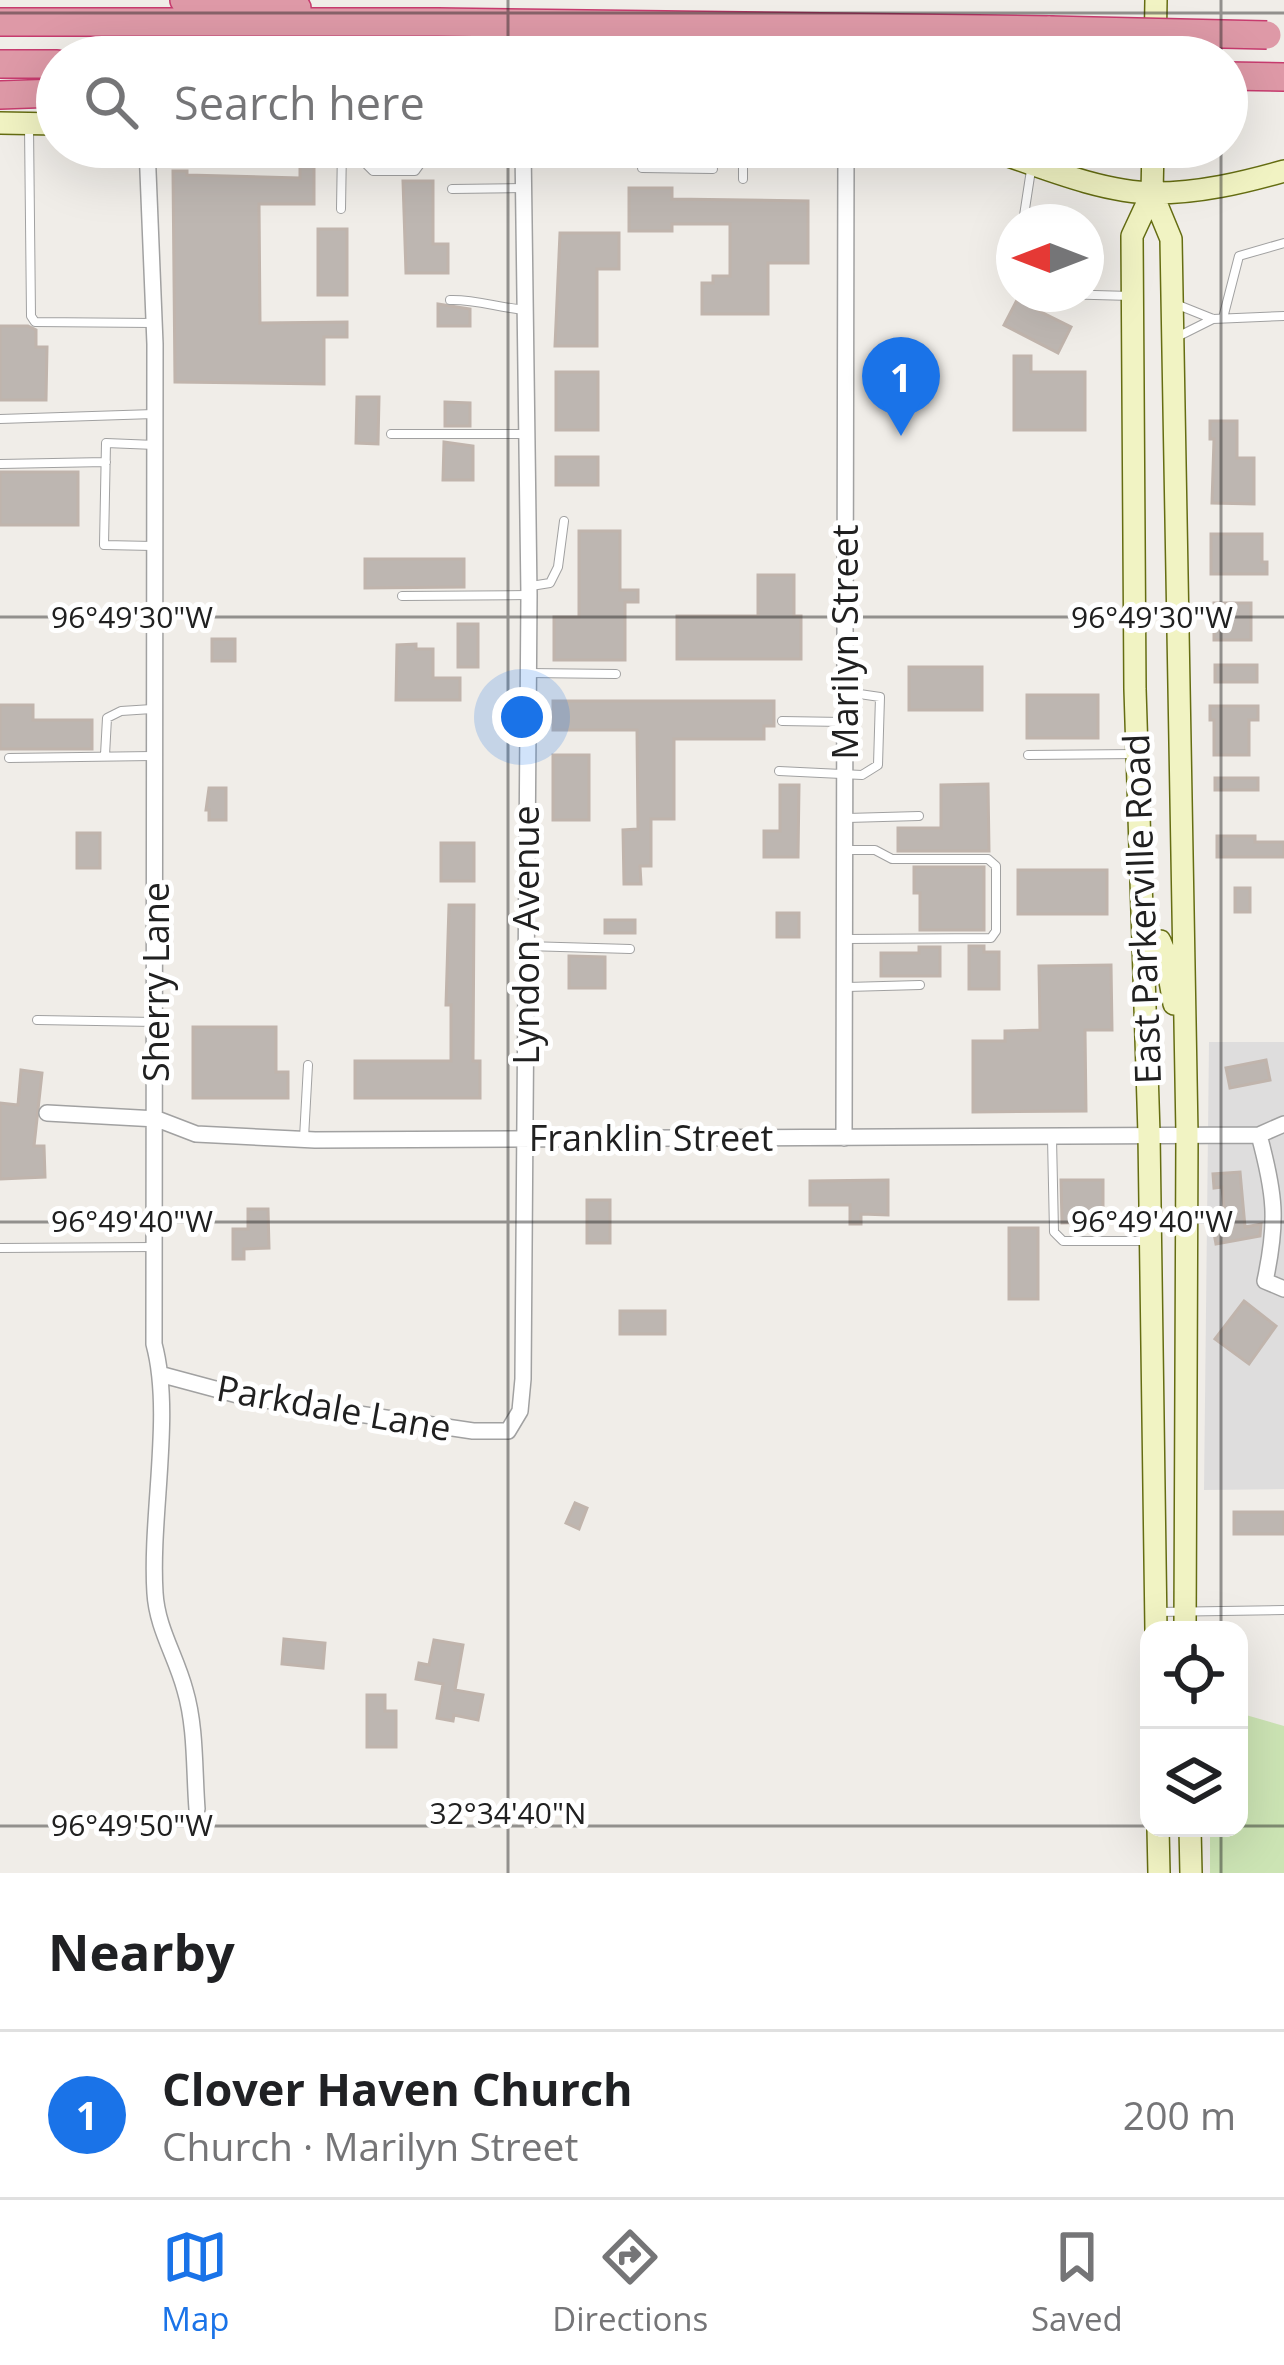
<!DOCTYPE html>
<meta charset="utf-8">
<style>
body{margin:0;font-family:"Open Sans",sans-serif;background:#f2f2f2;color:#202124}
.controls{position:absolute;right:36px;bottom:36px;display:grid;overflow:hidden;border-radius:24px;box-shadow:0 12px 48px #0002}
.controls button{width:108px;height:108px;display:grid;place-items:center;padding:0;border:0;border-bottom:3px solid #e0e0e0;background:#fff;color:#202124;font:60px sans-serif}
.compass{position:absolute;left:996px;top:204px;width:108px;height:108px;border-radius:50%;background:#fff;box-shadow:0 12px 48px #0002;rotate:270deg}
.you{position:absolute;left:522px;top:717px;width:42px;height:42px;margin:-30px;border:9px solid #fff;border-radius:50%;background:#1a73e8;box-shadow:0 0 0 18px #1a73e833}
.badge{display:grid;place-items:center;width:78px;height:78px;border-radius:50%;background:#1a73e8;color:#fff;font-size:39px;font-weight:700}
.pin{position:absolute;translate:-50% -99px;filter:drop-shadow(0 3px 6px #0008)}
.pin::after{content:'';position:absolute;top:63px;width:42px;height:36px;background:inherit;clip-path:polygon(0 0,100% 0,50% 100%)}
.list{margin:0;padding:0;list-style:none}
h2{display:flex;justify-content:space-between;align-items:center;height:156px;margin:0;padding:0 48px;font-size:51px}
h2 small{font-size:39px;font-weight:400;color:#757577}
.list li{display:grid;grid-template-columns:78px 1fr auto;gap:36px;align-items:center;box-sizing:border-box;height:168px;padding:0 48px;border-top:3px solid #e0e0e0}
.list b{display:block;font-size:45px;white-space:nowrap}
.list p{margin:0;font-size:39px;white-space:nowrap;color:#757577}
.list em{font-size:39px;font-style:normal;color:#757577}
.icon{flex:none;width:66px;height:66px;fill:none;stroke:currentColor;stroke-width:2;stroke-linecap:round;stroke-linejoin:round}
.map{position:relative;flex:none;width:1284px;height:1873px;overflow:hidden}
.search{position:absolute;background:#fff;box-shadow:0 12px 48px #0002;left:36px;right:36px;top:36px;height:132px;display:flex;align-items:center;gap:30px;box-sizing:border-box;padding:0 42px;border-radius:66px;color:#757577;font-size:45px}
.sheet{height:324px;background:#fff}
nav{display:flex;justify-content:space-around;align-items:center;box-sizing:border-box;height:168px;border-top:3px solid #e0e0e0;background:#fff;font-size:33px;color:#757577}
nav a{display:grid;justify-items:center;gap:6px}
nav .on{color:#1a73e8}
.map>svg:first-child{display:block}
.residential{fill:#dedddd}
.grass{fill:#cce4b4}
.building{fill:#bdb6b1;stroke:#c0b4ac;stroke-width:3}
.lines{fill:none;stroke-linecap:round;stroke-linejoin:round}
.lane-casing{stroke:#a1a1a1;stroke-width:10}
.street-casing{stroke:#a1a1a1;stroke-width:18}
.secondary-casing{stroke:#656d12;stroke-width:24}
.highway-casing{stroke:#c73b6e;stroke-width:30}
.lane{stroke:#fff;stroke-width:8}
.street{stroke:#fff;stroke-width:15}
.secondary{stroke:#f1f3c3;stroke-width:21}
.highway{stroke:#de99a7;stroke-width:27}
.highway-bridge-casing{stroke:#c73b6e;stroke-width:30;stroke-linecap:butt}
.highway-bridge{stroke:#de99a7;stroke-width:27}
.ticks{fill:none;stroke:#202020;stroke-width:3;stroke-opacity:0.45}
.labels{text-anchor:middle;stroke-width:10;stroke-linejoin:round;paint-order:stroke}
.street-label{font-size:36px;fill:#202020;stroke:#fff}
.ticks-label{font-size:30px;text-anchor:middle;fill:#202020;stroke:#fff;stroke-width:10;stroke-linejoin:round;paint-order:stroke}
</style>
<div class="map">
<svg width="1284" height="1873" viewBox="0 0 1284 1873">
<rect width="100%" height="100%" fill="#f0ede8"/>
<path class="residential" d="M1209,1042H1284V1489L1204,1490Z"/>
<path class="grass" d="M1239,1713L1284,1726V1873H1210V1828H1239Z"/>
<path class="building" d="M300,164H314V204H259L260,323L347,322V337H324V384L175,382L173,171H187V175L300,178Z
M403,181H433V244H448V273H406Z
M629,188H672V199L808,201V263H768V314H702V283H713V276H730V224H672V231H629Z
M318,229H347V295H318Z
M560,233H619V269H597V346H555Z
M1017,300L1071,327L1058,353L1004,325Z
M438,304L470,309V326H438Z
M0,326H28L36,330V347H47L46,400H0Z
M1014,356H1031V372H1085V430H1014Z
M556,372H598V430H556Z
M357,397H379L378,444L356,443Z
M445,402L470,403V426H445Z
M1210,421H1237V458H1254V504L1212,503L1214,439H1210Z
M444,442L473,446V480H443Z
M556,457H598V485H556Z
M0,472H78V525H0Z
M579,531H620V590H638V602H625V660H554V617H579Z
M1211,534H1262V562H1267V574H1211Z
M365,559H464V587L365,588Z
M758,575H794V616H801V659H677V616H758Z
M1214,603H1251V640H1214Z
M458,624H478V667H458Z
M212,639H235V661H212Z
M416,644V649H433V678H460V700H396L397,645Z
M1215,665H1257V682H1215Z
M909,667H982V710H909Z
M1027,695H1098V738H1027Z
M553,701H774V726H764V739H674V819H651V866H640L641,884H624L623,830L638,829L637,730H553Z
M0,705H33V720H92V749H0Z
M1210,706H1258V720H1249V755H1214V720H1210Z
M553,755H589V820H553Z
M1215,778H1258V790H1215Z
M988,784L989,851H898V828H941V785Z
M780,785H799L798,857H764V831H780Z
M209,788H226V820H209V810H206Z
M77,833H100V868H77Z
M1217,836H1255V842H1284V857H1217Z
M441,843H474V881H441Z
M914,867H984V930H920V893H914Z
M1018,870H1107V914H1018Z
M1235,888H1250V912H1235Z
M449,905H474L473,1061H480V1098H355V1061H451V1005H446Z
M777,913H799V937H777Z
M605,920H635V933H605Z
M969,946H984V952H999V989H969Z
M919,947H940V976H881V953H919Z
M569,956L605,957V988H569Z
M1111,965L1112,1030H1085L1086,1111L973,1112V1041H1005V1031L1040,1030L1039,966Z
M193,1027H276V1072H288V1098H193Z
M1266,1060L1270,1080L1230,1088L1226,1068Z
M21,1070L42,1073L34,1146H44L45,1177L0,1179V1103L18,1105Z
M1240,1172L1245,1227L1261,1224L1260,1236L1216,1244L1214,1233L1226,1230L1222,1187L1214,1188L1213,1174Z
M888,1180V1215L861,1214V1224H850V1205H810V1181Z
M1061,1180H1103V1222L1062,1223Z
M587,1200H610V1243H587Z
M248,1209H268L269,1248L244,1249V1259H233V1229H248Z
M1009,1228H1038V1299H1009Z
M1244,1301L1276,1326L1249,1364L1215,1339Z
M620,1311H665V1334H620Z
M575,1503L587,1508L579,1529L566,1523Z
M1234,1512H1284V1534H1234Z
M284,1639L325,1643L323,1668L282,1664Z
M434,1640L463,1645L455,1690L483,1695L478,1720L454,1715L453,1721L437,1718L443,1684L416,1679L419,1663L429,1665Z
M367,1695H385V1711H396V1747H367Z"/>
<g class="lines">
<g class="lane-casing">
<path id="lane" d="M29,126L31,316L35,322L153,323
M365,147L366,164L373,171H415L420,164L421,147
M642,168L713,169
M672,168L673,147
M743,179V147
M452,189L522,188
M341,209L342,147
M1023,222L1031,170
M1058,294L1131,296
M450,300C475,299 500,308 526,310
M1173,303L1213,319L1284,316
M1223,318L1239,256L1284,243
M1179,336L1213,319
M0,419L154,414
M391,434H525
M0,464L106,462
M153,546L104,545L106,443L155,445
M531,586L550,583L558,567L564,521
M402,596L528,595
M528,673L616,674
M782,721L843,722
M105,755L107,718L121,711L152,709
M1028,755L1135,754
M9,758L152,756
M779,771L862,775L878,765L880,697L846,692
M847,818L919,816
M846,850H875L892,859H988L996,866V931L991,938L847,939
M526,946L630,949
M847,987L920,985
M37,1020L155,1022
M304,1138L308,1065
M1052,1138L1054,1232L1063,1241H1145
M0,1248L155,1247
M1157,1612L1284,1610"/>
</g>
<g class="street-casing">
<path id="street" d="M147,147L155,344L154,1344C173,1414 150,1516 155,1593C157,1628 176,1656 185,1690C196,1727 194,1770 197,1809
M47,1113L157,1119L196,1134L315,1140L1259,1135
M1284,1124L1259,1135C1275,1194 1278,1221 1265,1281L1284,1289
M844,1138L846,147
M163,1375L245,1397L473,1431H508L520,1411L523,1379L529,595L523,147"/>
</g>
<g class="secondary-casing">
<path id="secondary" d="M1155,57L1156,0
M0,123L57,124
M983,147C1034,164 1101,193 1155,193C1199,193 1242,183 1284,171
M1153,147L1152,193L1171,239L1187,1134L1185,1630
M1152,193L1132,236L1135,689L1149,1134L1156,1630
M1143,941H1160L1165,953L1174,1004
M1158,1828L1159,1873
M1190,1828L1191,1873"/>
</g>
<g class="highway-casing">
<path id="highway" d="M184,0L297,8
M0,22H438L1050,30
M0,64H57
M1227,76L1284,77
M0,95L57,93"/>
</g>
<use href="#lane" class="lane"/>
<use href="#street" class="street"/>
<use href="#secondary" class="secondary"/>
<use href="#highway" class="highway"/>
<g class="highway-bridge-casing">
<path id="highway-bridge" d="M1050,30L1267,35"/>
</g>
<use href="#highway-bridge" class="highway-bridge"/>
</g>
<path class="ticks" d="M508,0V57M1221,0V57M0,13H1284M508,147V1873M1221,147V1630M0,617H1284M0,1222H1284M0,1826H1149M1239,1826H1284M1221,1828V1873"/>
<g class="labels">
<g class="street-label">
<text transform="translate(845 642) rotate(-90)" y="13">Marilyn Street</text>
<text transform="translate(1142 909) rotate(-92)" y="13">East Parkerville Road</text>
<text transform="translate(526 935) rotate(-90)" y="13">Lyndon Avenue</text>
<text transform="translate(156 982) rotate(-90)" y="13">Sherry Lane</text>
<text x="651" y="1151">Franklin Street</text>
<text transform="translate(334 1408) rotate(10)" y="13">Parkdale Lane</text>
</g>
</g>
<g class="ticks-label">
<text x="1152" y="628">96°49'30"W</text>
<text x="132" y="628">96°49'30"W</text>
<text x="1152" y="1232">96°49'40"W</text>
<text x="132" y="1232">96°49'40"W</text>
<text x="508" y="1824">32°34'40"N</text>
<text x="132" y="1836">96°49'50"W</text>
</g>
</svg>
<div class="controls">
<button><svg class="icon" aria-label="locate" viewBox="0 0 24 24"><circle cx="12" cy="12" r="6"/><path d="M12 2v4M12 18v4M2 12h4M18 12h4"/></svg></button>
<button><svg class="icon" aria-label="layers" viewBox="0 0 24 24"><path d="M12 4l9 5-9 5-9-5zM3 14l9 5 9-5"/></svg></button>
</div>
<svg class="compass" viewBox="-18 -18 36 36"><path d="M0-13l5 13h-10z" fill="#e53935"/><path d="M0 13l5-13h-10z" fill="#757577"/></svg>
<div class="you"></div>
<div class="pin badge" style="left:901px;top:436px">1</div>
<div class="search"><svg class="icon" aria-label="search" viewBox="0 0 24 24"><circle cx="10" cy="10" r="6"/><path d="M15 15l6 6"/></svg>Search here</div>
</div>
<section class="sheet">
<h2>Nearby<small></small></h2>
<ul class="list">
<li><span class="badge">1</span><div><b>Clover Haven Church</b><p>Church · Marilyn Street</p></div><em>200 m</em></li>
</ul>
</section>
<nav>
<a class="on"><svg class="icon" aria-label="map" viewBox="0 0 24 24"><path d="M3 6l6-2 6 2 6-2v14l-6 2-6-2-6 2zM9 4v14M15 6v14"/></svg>Map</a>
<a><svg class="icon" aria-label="directions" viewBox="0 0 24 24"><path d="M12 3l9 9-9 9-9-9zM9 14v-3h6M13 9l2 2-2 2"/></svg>Directions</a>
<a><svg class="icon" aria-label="saved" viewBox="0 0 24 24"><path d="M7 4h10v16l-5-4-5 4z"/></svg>Saved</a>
</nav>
